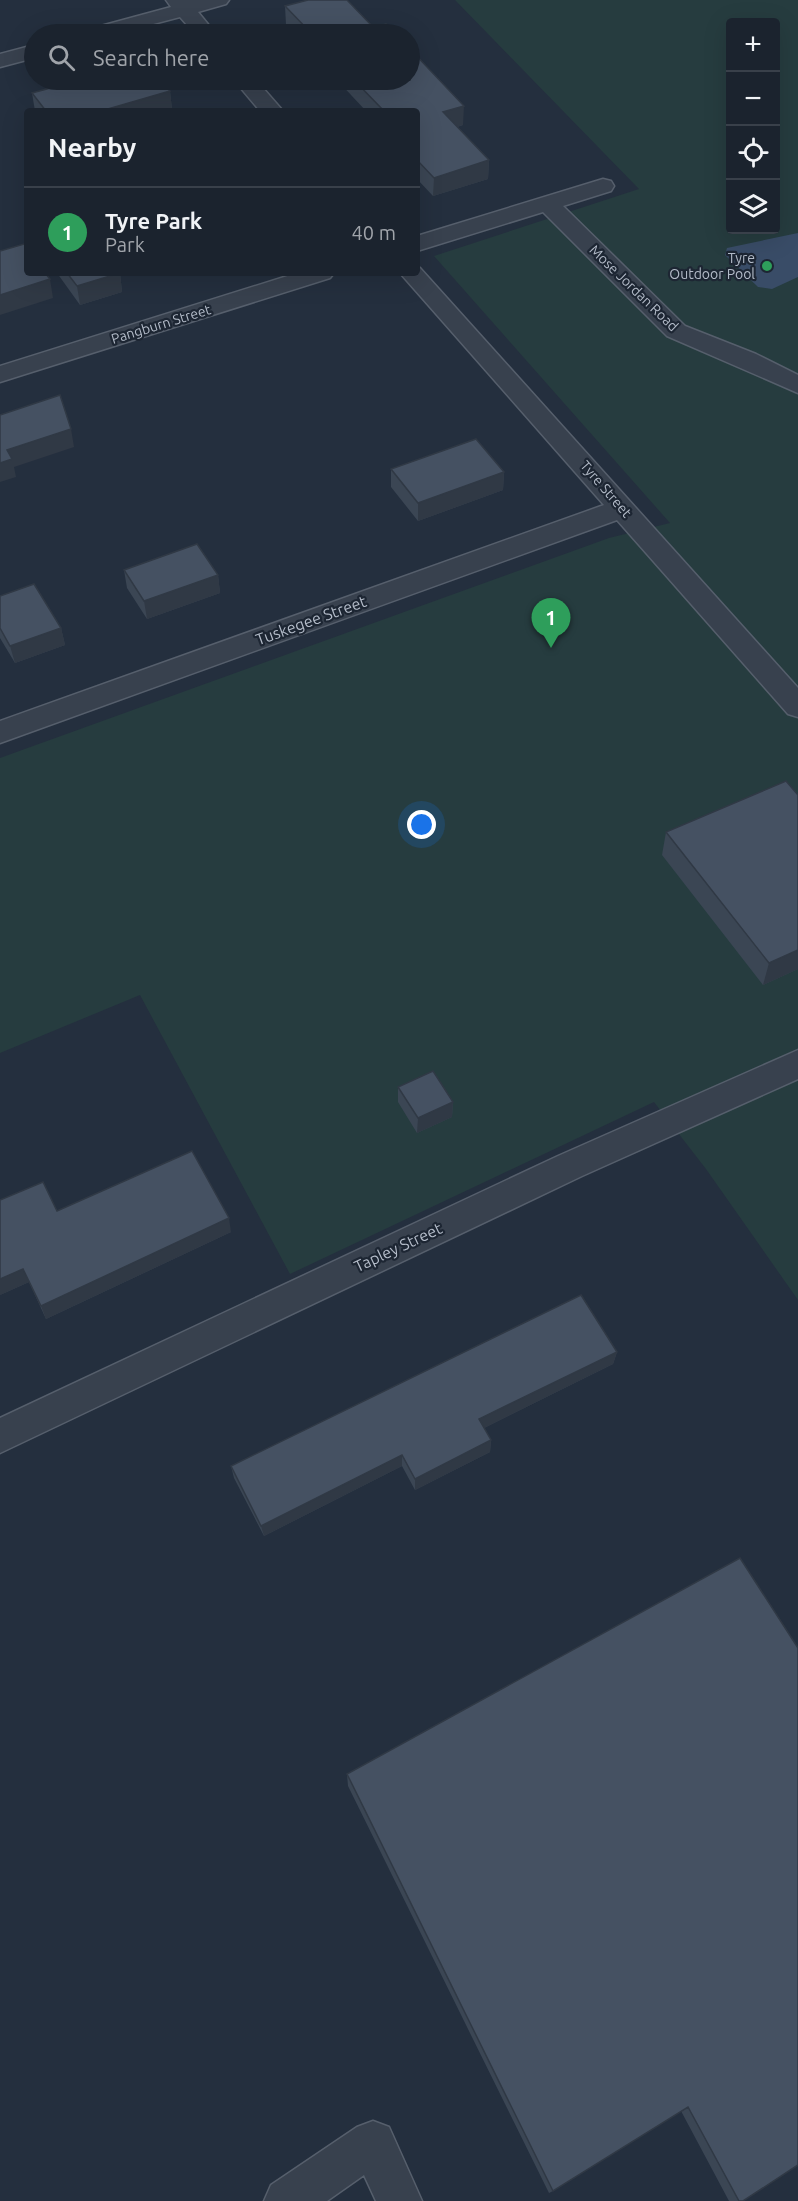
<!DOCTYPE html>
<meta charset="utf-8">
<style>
body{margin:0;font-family:Ubuntu,sans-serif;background:#282f3a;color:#f1f3f6}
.controls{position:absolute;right:18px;top:18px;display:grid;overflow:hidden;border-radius:6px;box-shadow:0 6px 24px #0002}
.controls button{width:54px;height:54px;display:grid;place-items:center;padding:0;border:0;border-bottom:2px solid #39404a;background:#1b232e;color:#f1f3f6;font:30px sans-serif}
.you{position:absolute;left:422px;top:825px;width:21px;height:21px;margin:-15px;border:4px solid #fff;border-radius:50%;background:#1a73e8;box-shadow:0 0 0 9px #1a73e833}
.badge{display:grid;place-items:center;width:39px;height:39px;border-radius:50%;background:#d93025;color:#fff;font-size:20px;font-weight:700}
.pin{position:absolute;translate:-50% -50px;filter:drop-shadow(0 2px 3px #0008)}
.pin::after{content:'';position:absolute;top:32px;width:21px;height:18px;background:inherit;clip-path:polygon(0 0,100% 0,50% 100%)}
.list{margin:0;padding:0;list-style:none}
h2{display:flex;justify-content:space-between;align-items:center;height:78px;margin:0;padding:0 24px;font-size:26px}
h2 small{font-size:20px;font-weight:400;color:#a0a4aa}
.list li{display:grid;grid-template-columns:39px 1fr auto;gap:18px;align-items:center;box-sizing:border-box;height:90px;padding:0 24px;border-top:2px solid #39404a}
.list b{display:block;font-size:22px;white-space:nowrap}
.list p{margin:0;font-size:20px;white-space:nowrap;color:#a0a4aa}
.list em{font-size:20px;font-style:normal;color:#a0a4aa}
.icon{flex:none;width:33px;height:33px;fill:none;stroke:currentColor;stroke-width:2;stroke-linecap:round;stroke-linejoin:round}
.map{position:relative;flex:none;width:798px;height:2201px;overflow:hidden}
.search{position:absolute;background:#1b232e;box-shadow:0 6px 24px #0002;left:24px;top:24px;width:396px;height:66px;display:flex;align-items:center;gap:15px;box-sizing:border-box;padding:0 21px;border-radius:33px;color:#a0a4aa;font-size:22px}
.panel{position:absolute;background:#1b232e;box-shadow:0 6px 24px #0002;left:24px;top:108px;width:396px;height:168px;border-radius:6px}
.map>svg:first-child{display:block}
.green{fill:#263c3f;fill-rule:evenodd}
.water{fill:#394c67}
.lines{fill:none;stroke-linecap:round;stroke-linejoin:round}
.minor-casing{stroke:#565f6c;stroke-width:3}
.minor{fill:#38414e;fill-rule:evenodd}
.wall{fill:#3b4654}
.shaded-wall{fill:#303945}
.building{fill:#455162;stroke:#303945;stroke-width:1.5}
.leisure-dot{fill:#2e9e5b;stroke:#1d2633;stroke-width:2}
.labels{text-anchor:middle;stroke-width:4.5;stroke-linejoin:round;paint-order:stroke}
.far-poi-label{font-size:14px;fill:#b4bcc9;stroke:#1d2633;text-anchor:end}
.far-street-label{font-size:14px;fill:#b4bcc9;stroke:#1d2633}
.street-label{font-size:16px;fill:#b4bcc9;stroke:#1d2633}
</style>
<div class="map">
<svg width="798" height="2201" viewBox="0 0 798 2201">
<rect width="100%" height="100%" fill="#242f3e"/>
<path class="green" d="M455,0H798V1300L706,1169L654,1102L290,1274L140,995L0,1053V758L609,538L670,523L434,256L639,189ZM730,22H776V230H730Z"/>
<path class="water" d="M798,233V277L772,289L758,287L725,255L727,248Z"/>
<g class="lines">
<g class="minor-casing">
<path id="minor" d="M166,0H229L226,4L198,12L216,34H195L180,17L115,34H82L86,30L171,7Z
M34,45V58L0,67V54Z
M234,80H256L283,111H260Z
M603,179L611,181L614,186L611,191L563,206L685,326L756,354L798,375V393L667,336L543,212L417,251V236Z
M417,267L420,268L798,688V717L788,714L617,520L0,743V721L604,505L400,273H417Z
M297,273H334L330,278L0,382V366Z
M798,1050V1079L582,1176L0,1453V1418L558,1156Z
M373,2121L389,2127L422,2201H376L364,2175L327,2201H264L271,2185L357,2127Z"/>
</g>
<use href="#minor" class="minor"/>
</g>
<path class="wall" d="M285,6L373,27L396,34H295L286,25Z
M337,80H410L463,125L457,127L489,160L488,179L433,196L417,179V111H366Z
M170,91L172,110L168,111H35L32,93Z
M57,273H120L122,292L80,305Z
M391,469L504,472L503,490L418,521L391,487Z
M124,570L218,575L220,593L147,619L127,588Z
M0,596L61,628L65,645L15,663L0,638Z
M666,832L798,969L763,985L662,855Z
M398,1087L453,1102L452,1117L417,1133L398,1102Z
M57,1211L231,1232L46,1319L29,1282L0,1295Z
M617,1352L613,1364L484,1428L491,1440L490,1452L415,1490L402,1466L264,1536L234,1478L231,1466Z
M740,1558L743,2201H729L681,2111L553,2191L549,2193L348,1786L347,1774Z"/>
<path class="shaded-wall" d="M170,91L172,110L168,111H101Z
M464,106L463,125L443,131V112Z
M489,160L488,179L433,196L434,178Z
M120,273L122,292L80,305L77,286Z
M50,279L53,298L0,315V295Z
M71,429L74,447L14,467L16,477L0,482V463L7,450Z
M504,472L503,490L418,521V503Z
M218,575L220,593L147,619L144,601Z
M61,628L65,645L15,663L10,646Z
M798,950V969L763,985L769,963Z
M453,1102L452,1117L417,1133L418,1118Z
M229,1218L231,1232L46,1319L41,1306Z
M23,1269L29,1282L0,1295V1279Z
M617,1352L613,1364L478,1431L479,1419Z
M491,1440L490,1452L415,1490V1479Z
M402,1455V1466L264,1536L261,1526Z"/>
<path class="building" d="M308,0H347L373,27L386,24L396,34H312L285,6Z
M410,49L464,106L443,112L489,160L434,178L417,160V111H379V110L382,109L354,80H410Z
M80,80H160L170,91L101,111H46L32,93Z
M24,244L27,247V273H45L50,279L0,295V251Z
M67,273H120L77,286Z
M60,395L71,429L7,450L12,459L0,463V415Z
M476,439L504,472L418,503L391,469Z
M197,544L218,575L144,601L124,570Z
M34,584L61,628L10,646L0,628V596Z
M786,781L798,795V950L769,963L666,832Z
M433,1071L453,1102L418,1118L398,1087Z
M192,1151L229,1218L41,1306L23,1269L0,1279V1200L43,1182L57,1211Z
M581,1295L617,1352L479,1419L491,1440L415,1479L402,1455L261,1526L231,1466Z
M740,1558L798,1648V2165L743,2201H739L688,2107L553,2191L347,1774Z"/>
<circle class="leisure-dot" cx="767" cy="266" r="6"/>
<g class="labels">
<g class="far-poi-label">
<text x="755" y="263">Tyre<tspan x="755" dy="16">Outdoor Pool</tspan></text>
</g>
<g class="far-street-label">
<text transform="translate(634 288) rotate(44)" y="5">Mose Jordan Road</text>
<text transform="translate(161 324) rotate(-17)" y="5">Pangburn Street</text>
<text transform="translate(606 489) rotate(49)" y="5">Tyre Street</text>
</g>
<g class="street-label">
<text transform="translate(311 620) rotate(-20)" y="6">Tuskegee Street</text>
<text transform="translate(398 1247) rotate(-25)" y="6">Tapley Street</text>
</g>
</g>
</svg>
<div class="controls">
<button>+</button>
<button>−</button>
<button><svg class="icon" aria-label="locate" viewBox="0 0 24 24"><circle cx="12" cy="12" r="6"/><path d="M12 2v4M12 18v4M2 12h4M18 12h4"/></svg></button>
<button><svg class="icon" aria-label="layers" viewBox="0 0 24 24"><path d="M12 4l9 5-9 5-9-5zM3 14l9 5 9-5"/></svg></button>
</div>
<div class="you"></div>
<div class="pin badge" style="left:551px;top:648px;background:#2e9e5b">1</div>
<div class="search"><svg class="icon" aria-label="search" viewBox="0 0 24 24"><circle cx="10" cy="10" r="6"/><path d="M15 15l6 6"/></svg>Search here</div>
<section class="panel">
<h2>Nearby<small></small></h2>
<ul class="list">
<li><span class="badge" style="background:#2e9e5b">1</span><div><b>Tyre Park</b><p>Park</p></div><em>40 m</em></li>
</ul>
</section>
</div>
